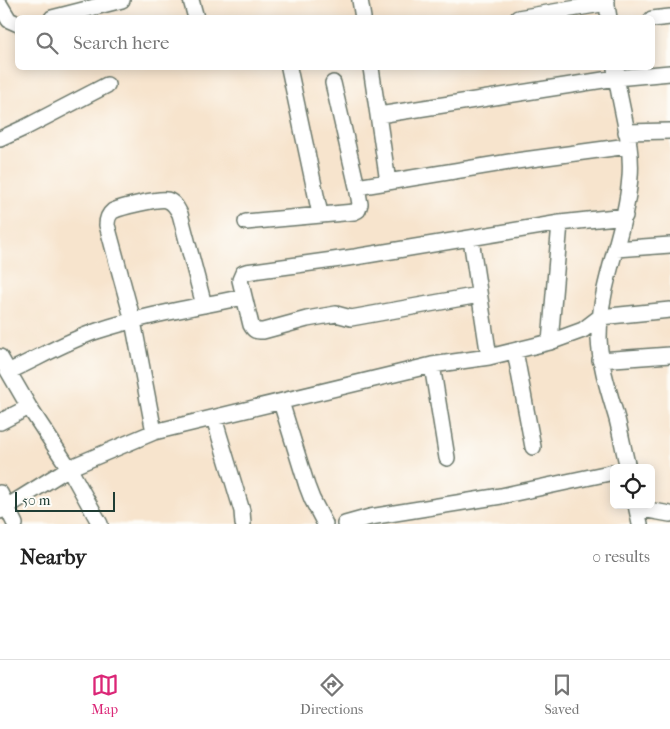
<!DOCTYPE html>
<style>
body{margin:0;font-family:"IM FELL French Canon",serif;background:#f6f6f6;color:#222}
.controls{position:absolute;right:15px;bottom:15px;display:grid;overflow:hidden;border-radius:8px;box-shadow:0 2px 12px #0003}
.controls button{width:45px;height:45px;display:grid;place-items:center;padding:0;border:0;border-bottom:1px solid #e0e0e0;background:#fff;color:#222;font:25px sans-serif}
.scale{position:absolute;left:15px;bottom:12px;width:100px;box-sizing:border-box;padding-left:5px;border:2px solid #1f3d34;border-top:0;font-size:14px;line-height:18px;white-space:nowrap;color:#1f3d34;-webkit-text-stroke:4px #fdfcf7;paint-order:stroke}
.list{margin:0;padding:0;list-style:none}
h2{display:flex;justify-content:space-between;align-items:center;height:65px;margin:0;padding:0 20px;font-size:21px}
h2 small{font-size:16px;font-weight:400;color:#767676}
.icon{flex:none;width:28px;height:28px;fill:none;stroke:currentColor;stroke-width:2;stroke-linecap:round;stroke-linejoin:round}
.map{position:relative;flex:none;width:670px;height:524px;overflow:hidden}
.search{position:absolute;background:#fff;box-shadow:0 2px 12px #0003;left:15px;right:15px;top:15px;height:55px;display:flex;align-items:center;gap:12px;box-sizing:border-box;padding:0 18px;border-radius:8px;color:#767676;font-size:19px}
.sheet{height:135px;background:#fff}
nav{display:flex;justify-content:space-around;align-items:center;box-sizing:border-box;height:70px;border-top:1px solid #e0e0e0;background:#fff;font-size:14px;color:#767676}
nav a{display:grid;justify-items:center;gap:2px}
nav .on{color:#db2777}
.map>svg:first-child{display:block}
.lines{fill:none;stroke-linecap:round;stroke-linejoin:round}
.street-casing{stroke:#6b776a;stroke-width:18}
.street{stroke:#fff;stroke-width:15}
</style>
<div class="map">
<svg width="670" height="524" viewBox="0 0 670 524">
<rect width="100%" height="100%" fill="#fdfcf7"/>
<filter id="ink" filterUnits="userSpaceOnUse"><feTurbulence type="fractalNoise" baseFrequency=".02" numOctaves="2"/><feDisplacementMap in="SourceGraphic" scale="10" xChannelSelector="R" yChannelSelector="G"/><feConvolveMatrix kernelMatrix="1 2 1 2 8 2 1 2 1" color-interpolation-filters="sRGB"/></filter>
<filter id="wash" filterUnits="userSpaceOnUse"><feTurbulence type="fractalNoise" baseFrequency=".0096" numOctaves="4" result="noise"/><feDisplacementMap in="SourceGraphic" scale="20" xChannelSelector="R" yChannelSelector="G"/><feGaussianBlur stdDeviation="1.12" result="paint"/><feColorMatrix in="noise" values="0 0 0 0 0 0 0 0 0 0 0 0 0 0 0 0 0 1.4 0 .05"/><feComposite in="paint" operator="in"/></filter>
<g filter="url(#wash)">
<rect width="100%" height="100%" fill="#f7e4cd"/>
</g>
<g filter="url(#ink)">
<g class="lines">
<g class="street-casing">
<path id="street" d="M191,0L196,18
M360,0L363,18
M606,0L609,18
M0,5L9,20L18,24
M52,18L122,0
M518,18L607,3
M652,19L670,17
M289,68L320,214
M371,68L388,182
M615,68C619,104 633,141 630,177C626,232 599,283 599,338C600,366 609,392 617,419C621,435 624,452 628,468
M333,83L357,187
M379,115L616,78L670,73
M626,132L670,131
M0,139L26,127L107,85
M246,222L354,212L358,210L360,204L357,187L516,161L628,146
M471,239L489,357
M616,249L670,245
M479,295L351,318L336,314L307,319L263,331C256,331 254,331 251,325L240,280L243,273L246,272L355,257L560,223L625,216
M550,342L560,223
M515,351L533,447
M0,357L29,407L69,468L100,524
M600,360L670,355
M432,365L447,458
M10,371C38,358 67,341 97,331C145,315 195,307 244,297
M281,402L307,486L312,499L325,524
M214,418L242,511L243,524
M0,422L29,407
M154,432L133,321L107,225C107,219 108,215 113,211C121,207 159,198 167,200C174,202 177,208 180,214L204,305
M0,493L15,524
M636,505L640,524
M637,508L670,514
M0,511L69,468L154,432L432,365L489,357L550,342L583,330L600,317L670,310
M345,524L370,517L501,496L614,472"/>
</g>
<use href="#street" class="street"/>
</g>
</g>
</svg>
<div class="controls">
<button><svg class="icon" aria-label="locate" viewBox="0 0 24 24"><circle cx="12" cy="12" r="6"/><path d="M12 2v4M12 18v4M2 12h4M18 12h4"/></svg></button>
</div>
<div class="scale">50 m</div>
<div class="search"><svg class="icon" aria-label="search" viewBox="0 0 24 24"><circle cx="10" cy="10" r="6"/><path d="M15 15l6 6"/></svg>Search here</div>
</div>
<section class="sheet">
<h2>Nearby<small>0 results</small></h2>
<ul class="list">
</ul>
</section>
<nav>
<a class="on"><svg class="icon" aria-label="map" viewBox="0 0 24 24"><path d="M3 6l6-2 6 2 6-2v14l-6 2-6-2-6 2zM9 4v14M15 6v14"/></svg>Map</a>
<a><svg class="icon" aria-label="directions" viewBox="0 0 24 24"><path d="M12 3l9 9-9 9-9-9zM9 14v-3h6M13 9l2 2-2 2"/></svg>Directions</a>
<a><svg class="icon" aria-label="saved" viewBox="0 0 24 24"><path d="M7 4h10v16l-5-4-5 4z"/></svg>Saved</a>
</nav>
